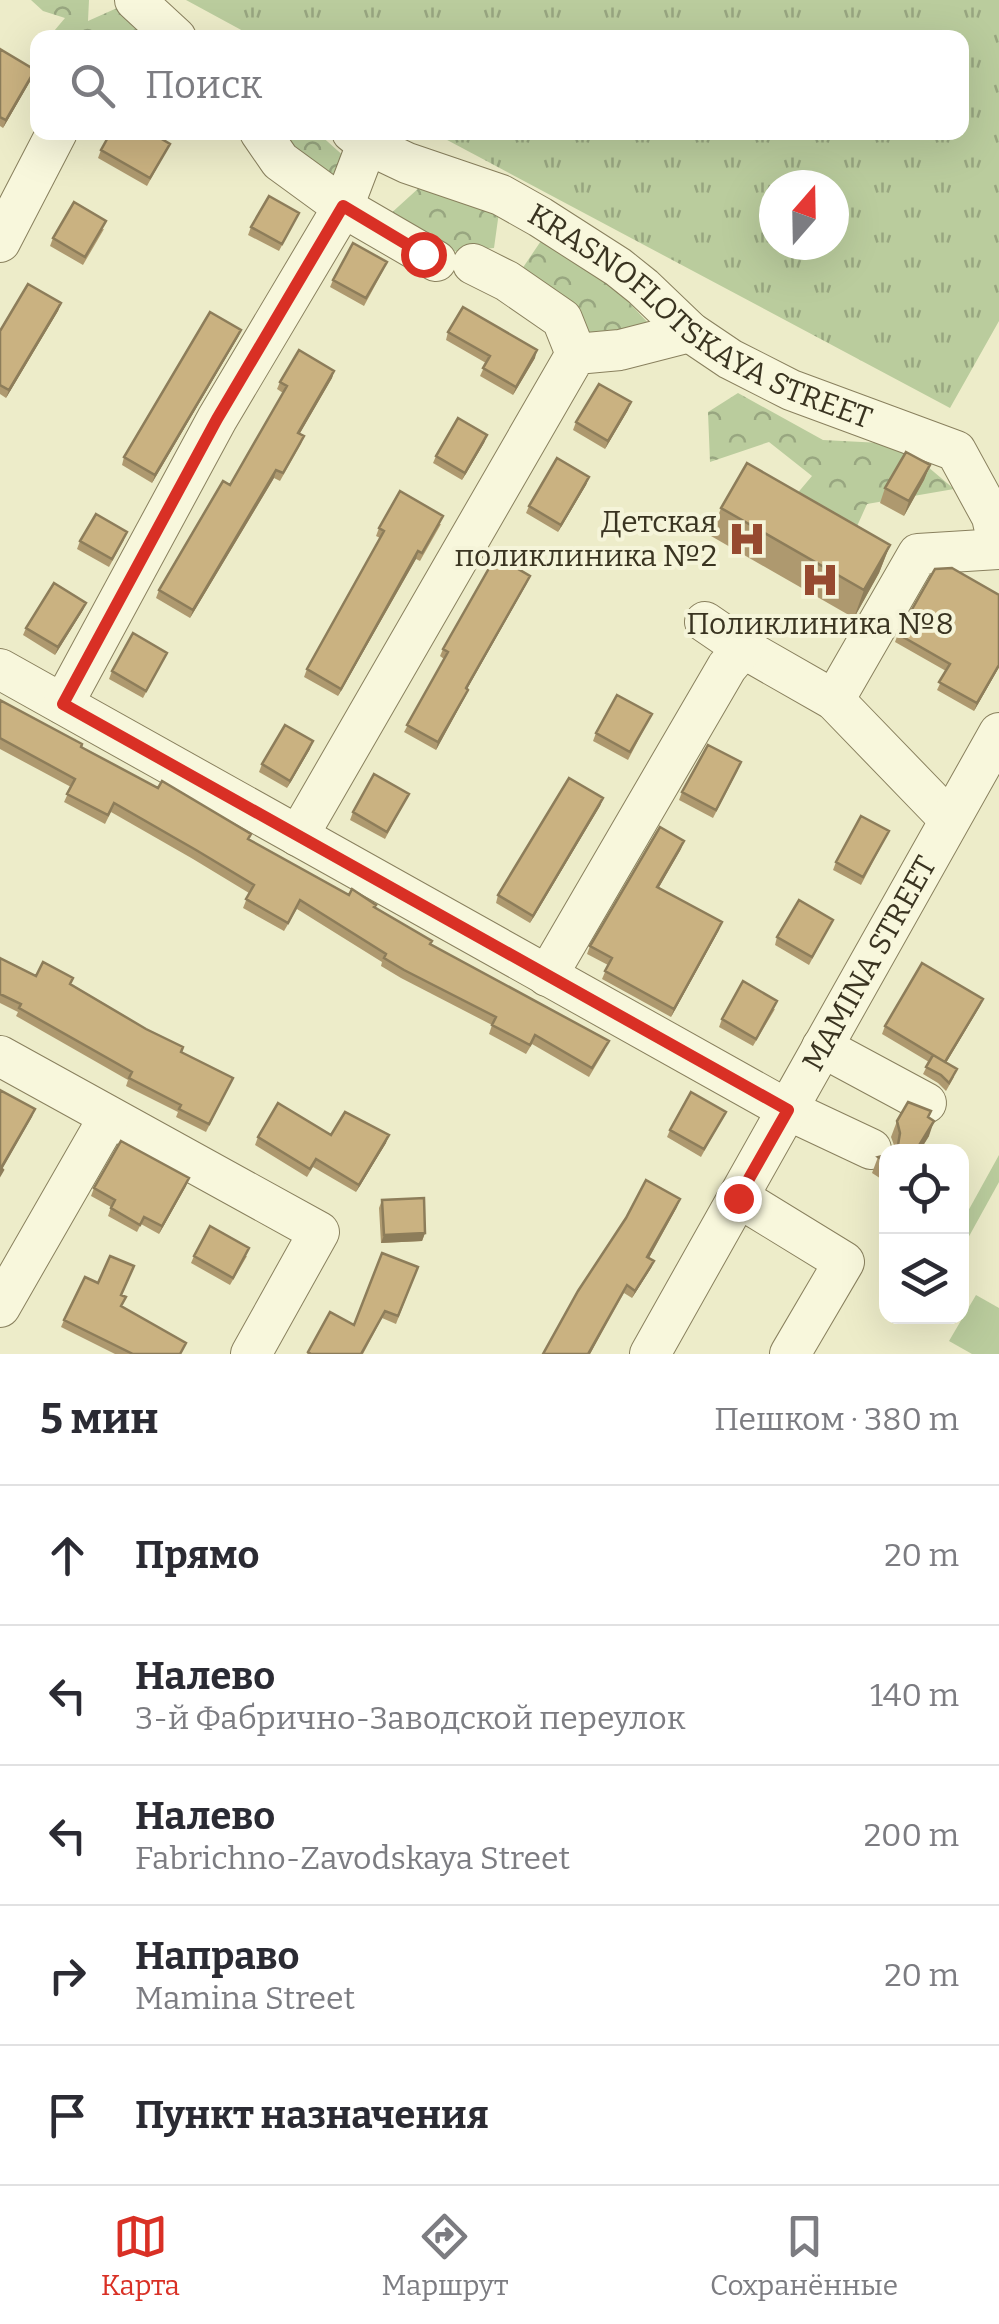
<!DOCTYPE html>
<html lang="ru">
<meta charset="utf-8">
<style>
body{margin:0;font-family:Bitter,serif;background:#f2f2f3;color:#2b2b33}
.controls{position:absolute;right:30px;bottom:30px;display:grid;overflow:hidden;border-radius:20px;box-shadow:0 10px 40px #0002}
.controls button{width:90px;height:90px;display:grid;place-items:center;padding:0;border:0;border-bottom:2px solid #e1e1e2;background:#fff;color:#2b2b33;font:50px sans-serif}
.compass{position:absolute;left:759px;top:170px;width:90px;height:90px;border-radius:50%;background:#fff;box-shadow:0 10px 40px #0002;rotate:20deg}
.stop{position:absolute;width:30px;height:30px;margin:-22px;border:8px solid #d93025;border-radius:50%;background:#fff}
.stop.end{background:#d93025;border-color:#fff;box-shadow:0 2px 10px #0008}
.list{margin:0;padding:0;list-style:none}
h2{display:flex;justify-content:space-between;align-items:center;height:130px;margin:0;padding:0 40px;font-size:42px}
h2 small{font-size:32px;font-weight:400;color:#7c7c81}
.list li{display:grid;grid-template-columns:65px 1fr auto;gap:30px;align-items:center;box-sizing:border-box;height:140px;padding:0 40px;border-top:2px solid #e1e1e2}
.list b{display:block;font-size:38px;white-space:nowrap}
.list p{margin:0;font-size:32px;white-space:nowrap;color:#7c7c81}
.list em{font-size:32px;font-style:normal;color:#7c7c81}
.icon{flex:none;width:55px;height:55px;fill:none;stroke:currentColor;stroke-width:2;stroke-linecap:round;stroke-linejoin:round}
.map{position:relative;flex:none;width:999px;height:1354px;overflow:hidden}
.search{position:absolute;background:#fff;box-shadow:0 10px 40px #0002;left:30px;right:30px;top:30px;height:110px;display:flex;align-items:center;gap:25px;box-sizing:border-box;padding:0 35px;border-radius:20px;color:#7c7c81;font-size:38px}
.sheet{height:830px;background:#fff}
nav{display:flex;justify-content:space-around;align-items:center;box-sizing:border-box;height:140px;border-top:2px solid #e1e1e2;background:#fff;font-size:28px;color:#7c7c81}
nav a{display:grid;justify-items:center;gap:5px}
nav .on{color:#d93025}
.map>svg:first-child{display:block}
.green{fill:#bacc9d}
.forest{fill:url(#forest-crowns)}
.park{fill:url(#park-tufts);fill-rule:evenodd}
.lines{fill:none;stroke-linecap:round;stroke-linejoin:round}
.minor-casing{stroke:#89805e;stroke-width:42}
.minor{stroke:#f8f7dc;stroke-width:40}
.wall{fill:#ae996f}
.shaded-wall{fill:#8d7d5a}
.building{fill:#cab281;stroke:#8d7d5a;stroke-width:2.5}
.route{stroke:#d93025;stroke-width:12}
.labels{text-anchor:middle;stroke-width:8;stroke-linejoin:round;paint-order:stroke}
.street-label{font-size:30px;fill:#3a3421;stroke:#f5f4d9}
.poi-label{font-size:30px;fill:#3a3421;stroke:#f5f4d9;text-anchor:end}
</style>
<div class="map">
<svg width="999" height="1354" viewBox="0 0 999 1354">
<defs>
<pattern id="forest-crowns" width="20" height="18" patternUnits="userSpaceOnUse" patternTransform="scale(2.5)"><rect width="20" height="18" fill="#bacc9d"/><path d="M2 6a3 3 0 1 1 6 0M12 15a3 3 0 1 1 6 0" fill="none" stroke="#98a680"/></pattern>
<pattern id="park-tufts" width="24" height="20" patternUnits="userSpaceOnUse" patternTransform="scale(2.5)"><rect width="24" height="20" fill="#bacc9d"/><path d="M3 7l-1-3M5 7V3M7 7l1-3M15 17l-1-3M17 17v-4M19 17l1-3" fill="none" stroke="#98a680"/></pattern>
</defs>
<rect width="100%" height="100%" fill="#edecc9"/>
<path class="green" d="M999,1155V1182L962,1249V1222Z
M976,1295L999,1308V1354H972L949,1341Z"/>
<path class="forest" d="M31,0H89L88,21L126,4L144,28L146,37H49L65,18L43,11Z
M276,133H318L347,159L339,192Z
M421,186L499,212L494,248L423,254L388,216Z
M545,235L600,271L649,324L589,338L522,269Z
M738,393L823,440L901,444L954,489L867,504L849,544L790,502L812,476L769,442L710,462L708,412Z"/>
<path class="park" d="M186,0H999V321L950,408L434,133L962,132V38H256ZM774,185H834V245H774Z"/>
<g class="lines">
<g class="minor-casing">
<g id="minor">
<path d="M135,0L176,38"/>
<path d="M260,132L280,161L343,207L436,261"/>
<path id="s1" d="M352,132L367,144L407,163L501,195L540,217L618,267L643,287L690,332L730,359L791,390L956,451L992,517L999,548"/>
<path d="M0,242L57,132"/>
<path d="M473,264L507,281L562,319L576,354"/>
<path d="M705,622L743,648L834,700L949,819"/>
<path d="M0,669L788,1110L871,1149"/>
<path d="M834,700L918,554L999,549"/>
<path d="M63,704L217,419L343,207L367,144"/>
<path d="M298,836L576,354L620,350L690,332"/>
<path d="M547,976L727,667L743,648"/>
<path d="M822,1047L926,1103"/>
<path d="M0,1056L319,1232L251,1354"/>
<path d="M738,1197L844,1262L790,1354"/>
<path d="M0,1307L109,1117"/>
<path id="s2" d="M650,1354L999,733"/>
</g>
</g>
<use href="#minor" class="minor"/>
</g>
<path class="wall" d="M0,49L35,70L32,78L3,128L0,126Z
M170,144L147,186L98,158L101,150Z
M299,213L279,251L248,235L251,227Z
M104,229L83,265L50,246L53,238Z
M384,269L364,306L330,287L333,280Z
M61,303L58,311L6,398L0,394V331Z
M241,330L238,337L152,483L122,465L124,457Z
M448,332L535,358L513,395L480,376L486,363L446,340Z
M334,371L332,378L300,433L304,436L301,444L280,481L274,478L190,618L156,598L159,590L230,485L283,393L277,389L280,382Z
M628,410L605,449L573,430L576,422Z
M487,435L484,443L462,480L433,463L436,456Z
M930,465L924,480L904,516L880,503L885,488Z
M589,477L586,485L558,532L526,513L529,506Z
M721,508L890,545L879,573L854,618L711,536Z
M441,524L420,561L416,559L338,696L304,677L307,669L380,538L376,536L379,528Z
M124,540L109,567L77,549L80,541Z
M527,583L467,689L468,690L465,697L436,750L404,732L444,659L440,656L443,649Z
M999,595V667L974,711L937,690L946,671L895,642L898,634Z
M86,603L83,610L55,655L23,635L26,628Z
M167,653L143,698L109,679L112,671Z
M0,700L81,747L349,895L374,907L430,944L605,1050L589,1077L532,1044L526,1054L489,1034L492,1025L401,978L381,966L382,962L297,909L284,931L243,908L249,893L193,859L111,812L105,824L64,802L71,787L0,749Z
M652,714L628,760L593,741L596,733Z
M310,749L287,788L259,772L262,764Z
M738,770L713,818L679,800L682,792Z
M409,794L385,839L350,820L353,812Z
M603,798L600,806L530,923L496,903L498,895Z
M889,831L861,885L833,870L836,862Z
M681,849L659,887L719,930L671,1017L602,979L608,965L587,954L590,946Z
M833,920L809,965L775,945L777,937Z
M0,958L36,976L73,978L71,984L181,1052L233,1078L206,1132L176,1117L178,1112L126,1086L128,1080L16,1016L18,1012L0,1003Z
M983,999L980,1006L946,1063L954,1077L946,1091L938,1083L923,1074L929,1062L882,1034L885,1026Z
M775,1009L753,1046L719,1027L722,1019Z
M726,1112L701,1157L667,1137L670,1130Z
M929,1118V1136L919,1152H891L895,1148L891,1137L897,1121Z
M331,1135L386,1143L356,1192L313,1167L307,1177L255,1145L258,1137Z
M886,1155V1182L872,1173L878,1157Z
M186,1186L159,1234L141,1224L137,1232L108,1216L111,1207L91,1196L94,1188Z
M382,1200L425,1233L422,1241L381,1243L379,1208Z
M677,1207L649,1258L654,1261L651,1268L632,1298L624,1293L590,1354H543Z
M194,1256H247L230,1285L191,1263Z
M418,1267L396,1324L382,1318L363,1354H307L330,1312L354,1325Z
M122,1295V1307L181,1354H115L61,1327L64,1320Z"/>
<path class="shaded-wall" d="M35,70L32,78L3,128L6,120Z
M61,303L58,311L6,398L9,390Z
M241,330L238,337L152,483L155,475Z
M537,350L535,358L513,395L516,387Z
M334,371L332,378L296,440L298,433Z
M631,402L628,410L605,449L608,441Z
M487,435L484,443L462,480L465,473Z
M930,465L924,480L904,516L909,501Z
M276,470L274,478L190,618L193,610Z
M589,477L586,485L558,532L561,525Z
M890,545L879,573L854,618L864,590Z
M418,551L416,559L338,696L341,689Z
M530,576L527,583L463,696L466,688Z
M86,603L83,610L55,655L58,647Z
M999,665V667L974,711L977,703Z
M468,690L465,697L436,750L438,742Z
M313,741L310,749L287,788L290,781Z
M603,798L600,806L530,923L533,916Z
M684,841L681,849L655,894L657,887Z
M722,922L719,930L671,1017L674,1009Z
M983,999L980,1006L942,1069L945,1062Z
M35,1109L32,1117L0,1173L1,1168Z
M934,1121L929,1136L919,1152H915Z
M389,1135L386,1143L356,1192L359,1185Z
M189,1178L186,1186L159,1234L162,1226Z
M680,1199L677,1207L645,1265L647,1257Z
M425,1233L422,1241L381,1243L384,1235Z
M654,1261L651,1268L632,1298L635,1291Z
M627,1285L590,1354H588Z"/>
<path class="building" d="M0,49L35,70L6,120L0,117Z
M111,132H150L170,144L150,178L101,150Z
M269,196L299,213L282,244L251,227Z
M74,202L106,221L85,257L53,238Z
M353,243L387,262L366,298L333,280Z
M28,284L61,303L9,390L0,385V331Z
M463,307L537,350L516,387L483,368L490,356L448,332Z
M210,312L241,330L155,475L124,457Z
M299,350L334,371L298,433L304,436L283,473L276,470L193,610L159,590L223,481L230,485L287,386L280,382Z
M599,384L631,402L608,441L576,422Z
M458,418L487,435L465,473L436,456Z
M906,452L930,465L909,501L885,488Z
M557,458L589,477L561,525L529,506Z
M747,463L890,545L864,590L721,508Z
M400,491L443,516L422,553L418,551L341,689L307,669L384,531L379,528Z
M96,514L127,532L112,559L80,541Z
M496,556L530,576L466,688L468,690L438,742L407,725L448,652L443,649Z
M952,568L999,595V665L977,703L939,682L950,664L898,634L935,569Z
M54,583L86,603L58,647L26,628Z
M133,633L167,653L146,691L112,671Z
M617,695L652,714L630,752L596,733Z
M0,700L82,744L81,747L158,788L162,781L251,834L248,839L349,895L352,889L376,905L374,907L432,941L430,944L609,1041L592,1068L535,1035L530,1045L492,1025L496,1017L404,970L384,958L386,954L300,900L288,923L246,899L254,885L196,850L114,803L108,815L67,794L75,779L0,738Z
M285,725L313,741L290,781L262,764Z
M708,745L741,762L716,810L682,792Z
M374,774L409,794L387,832L353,812Z
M569,778L603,798L533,916L498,895Z
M861,816L889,831L863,877L836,862Z
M660,827L684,841L657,887L722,922L674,1009L605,971L612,958L590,946Z
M799,900L833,920L812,957L777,937Z
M0,958L36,976L43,962L73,978L70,984L146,1029L183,1047L181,1052L233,1078L209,1124L179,1109L181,1105L129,1078L132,1072L19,1008L21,1004L0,994Z
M922,963L983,999L945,1062L885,1026Z
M743,981L777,1001L756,1039L722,1019Z
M933,1055L957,1069L949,1083L941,1075L926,1067Z
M0,1090L35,1109L1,1168L3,1170L0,1175Z
M691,1092L726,1112L704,1149L670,1130Z
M908,1102L931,1111L928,1117L934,1121L915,1152H891L898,1145L900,1133L897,1121Z
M278,1103L331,1135L345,1112L389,1135L359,1185L316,1159L310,1169L258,1137Z
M121,1141L189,1178L162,1226L144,1217L140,1225L111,1208L115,1200L94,1188Z
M886,1155V1163L878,1157Z
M646,1180L680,1199L647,1257L654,1261L635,1291L627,1285L588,1354H543L578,1291L626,1218Z
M424,1198L425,1233L384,1235L382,1200Z
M210,1226L249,1248L233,1278L194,1256Z
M382,1253L418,1267L398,1316L385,1311L361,1354H311L308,1352L330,1312L354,1325Z
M110,1256L134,1266L121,1295L126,1297L121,1306L186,1343L180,1354H133L64,1320L85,1277L98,1283Z"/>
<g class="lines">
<path class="route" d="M423,254L343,206L217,419L63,704L788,1110L738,1198"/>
</g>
<defs>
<g id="hospital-bare" transform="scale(3)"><path d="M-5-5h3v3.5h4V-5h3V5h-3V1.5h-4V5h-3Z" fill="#964a30" stroke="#f5f4d9" stroke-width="2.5" paint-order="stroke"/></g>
</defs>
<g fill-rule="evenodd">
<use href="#hospital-bare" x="747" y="539"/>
<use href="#hospital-bare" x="820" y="580"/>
</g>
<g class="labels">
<g class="street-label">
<text dy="10" stroke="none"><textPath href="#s1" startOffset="398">KRASNOFLOTSKAYA STREET</textPath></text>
<text dy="10" stroke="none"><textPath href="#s2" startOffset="448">MAMINA STREET</textPath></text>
</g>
<g class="poi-label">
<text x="717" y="532">Детская<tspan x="717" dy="34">поликлиника №2</tspan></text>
<text x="820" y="634" text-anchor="middle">Поликлиника №8</text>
</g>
</g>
</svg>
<div class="controls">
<button><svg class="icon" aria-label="locate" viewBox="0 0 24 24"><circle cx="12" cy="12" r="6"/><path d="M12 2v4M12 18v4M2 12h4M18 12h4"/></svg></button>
<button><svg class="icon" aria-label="layers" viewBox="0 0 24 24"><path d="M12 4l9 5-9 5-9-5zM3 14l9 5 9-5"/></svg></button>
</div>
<svg class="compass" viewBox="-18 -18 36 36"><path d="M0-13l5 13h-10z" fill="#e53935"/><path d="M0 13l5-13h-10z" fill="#7c7c81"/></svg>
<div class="stop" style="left:423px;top:254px"></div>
<div class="stop end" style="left:738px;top:1198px"></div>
<div class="search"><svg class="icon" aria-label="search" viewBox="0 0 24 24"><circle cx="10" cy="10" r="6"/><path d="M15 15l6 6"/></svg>Поиск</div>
</div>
<section class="sheet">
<h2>5 мин<small>Пешком · 380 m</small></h2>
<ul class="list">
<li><svg class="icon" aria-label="ahead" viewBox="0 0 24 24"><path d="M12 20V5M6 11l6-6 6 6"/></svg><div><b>Прямо</b></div><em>20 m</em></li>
<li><svg class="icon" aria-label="left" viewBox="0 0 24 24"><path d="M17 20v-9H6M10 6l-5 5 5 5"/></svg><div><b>Налево</b><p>3-й Фабрично-Заводской переулок</p></div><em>140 m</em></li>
<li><svg class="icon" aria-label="left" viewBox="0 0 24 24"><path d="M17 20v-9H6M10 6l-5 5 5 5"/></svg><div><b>Налево</b><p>Fabrichno-Zavodskaya Street</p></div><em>200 m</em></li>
<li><svg class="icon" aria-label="right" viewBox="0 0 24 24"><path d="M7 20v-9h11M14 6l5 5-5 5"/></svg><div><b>Направо</b><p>Mamina Street</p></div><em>20 m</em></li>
<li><svg class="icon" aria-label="arrive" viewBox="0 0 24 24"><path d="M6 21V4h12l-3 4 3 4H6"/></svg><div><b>Пункт назначения</b></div></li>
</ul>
</section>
<nav>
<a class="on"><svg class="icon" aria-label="map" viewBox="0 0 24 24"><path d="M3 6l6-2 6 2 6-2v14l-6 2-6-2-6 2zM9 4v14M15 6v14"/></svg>Карта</a>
<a><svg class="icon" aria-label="directions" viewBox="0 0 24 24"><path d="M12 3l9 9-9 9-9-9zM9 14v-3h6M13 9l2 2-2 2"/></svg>Маршрут</a>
<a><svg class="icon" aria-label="saved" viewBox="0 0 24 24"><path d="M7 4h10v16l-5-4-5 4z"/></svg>Сохранённые</a>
</nav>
